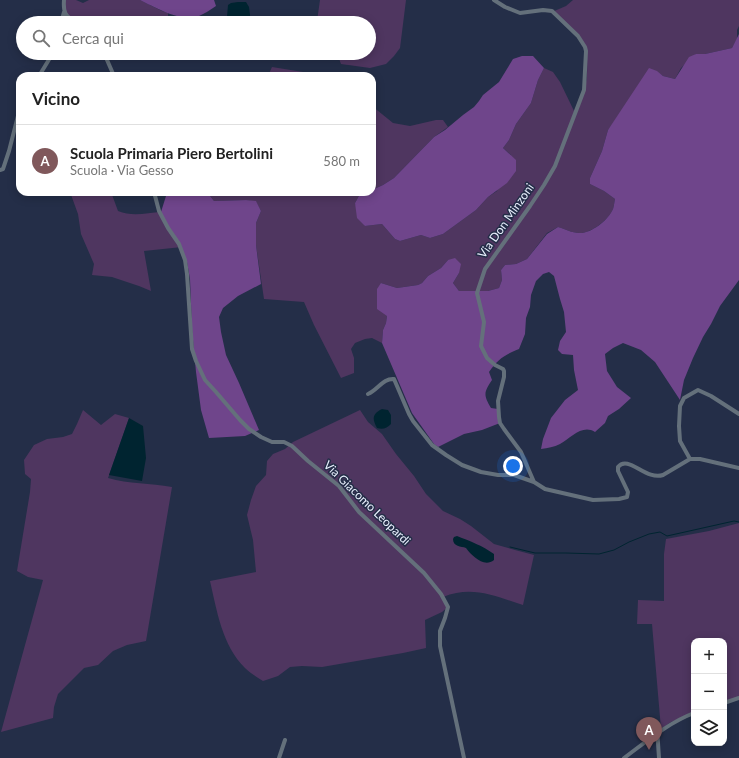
<!DOCTYPE html>
<html lang="it">
<meta charset="utf-8">
<style>
body{margin:0;font-family:Lato,sans-serif;background:#f2f2f2;color:#222}
.controls{position:absolute;right:12px;bottom:12px;display:grid;overflow:hidden;border-radius:8px;box-shadow:0 2px 10px #0003}
.controls button{width:36px;height:36px;display:grid;place-items:center;padding:0;border:0;border-bottom:1px solid #e0e0e0;background:#fff;color:#222;font:20px sans-serif}
.you{position:absolute;left:513px;top:466px;width:14px;height:14px;margin:-10px;border:3px solid #fff;border-radius:50%;background:#1a73e8;box-shadow:0 0 0 6px #1a73e833}
.badge{display:grid;place-items:center;width:26px;height:26px;border-radius:50%;background:#80585b;color:#fff;font-size:13px;font-weight:700}
.pin{position:absolute;translate:-50% -33px;filter:drop-shadow(0 1px 2px #0008)}
.pin::after{content:'';position:absolute;top:21px;width:14px;height:12px;background:inherit;clip-path:polygon(0 0,100% 0,50% 100%)}
.list{margin:0;padding:0;list-style:none}
h2{display:flex;justify-content:space-between;align-items:center;height:52px;margin:0;padding:0 16px;font-size:17px}
h2 small{font-size:13px;font-weight:400;color:#767676}
.list li{display:grid;grid-template-columns:26px 1fr auto;gap:12px;align-items:center;box-sizing:border-box;height:72px;padding:0 16px;border-top:1px solid #e0e0e0}
.list b{display:block;font-size:15px;white-space:nowrap}
.list p{margin:0;font-size:13px;white-space:nowrap;color:#767676}
.list em{font-size:13px;font-style:normal;color:#767676}
.icon{flex:none;width:22px;height:22px;fill:none;stroke:currentColor;stroke-width:2;stroke-linecap:round;stroke-linejoin:round}
.map{position:relative;flex:none;width:739px;height:758px;overflow:hidden}
.search{position:absolute;background:#fff;box-shadow:0 2px 10px #0003;left:16px;top:16px;width:360px;height:44px;display:flex;align-items:center;gap:10px;box-sizing:border-box;padding:0 14px;border-radius:22px;color:#767676;font-size:15px}
.panel{position:absolute;background:#fff;box-shadow:0 2px 10px #0003;left:16px;top:72px;width:360px;height:124px;border-radius:12px}
.map>svg:first-child{display:block}
.green{fill:#4f3660}
.forest{fill:#6f458b}
.water{fill:#002430}
.lines{fill:none;stroke-linecap:round;stroke-linejoin:round}
.stream{stroke:#002430;stroke-width:1}
.minor{stroke:#64707b;stroke-width:4}
.labels{text-anchor:middle;stroke-width:3;stroke-linejoin:round;paint-order:stroke}
.street-label{font-size:12px;fill:#ebf1ff;stroke:#242e48}
</style>
<div class="map">
<svg width="739" height="758" viewBox="0 0 739 758">
<rect width="100%" height="100%" fill="#242e48"/>
<path class="green" d="M63,0H76L83,3L89,0H140L162,11L168,13V23H79L67,16Z
M320,0H406L400,48L394,56L386,64L370,68L341,64L337,53H369V23H318L317,21Z
M573,0H739V26L737,30V39L732,48L705,54H696L681,68L675,79L663,76L656,71L608,130L602,151L590,178V184L604,191L615,199C614,203 614,208 612,211C608,220 590,234 579,233C572,233 565,229 558,227L547,233L527,259L516,264L505,265L501,270L502,280L499,288L488,291H459L453,283L459,273L448,260L441,268L428,276L422,283L418,285L397,288L381,283L387,316L386,323L383,330L382,343L372,338L365,339L355,343L351,349L354,358V373L341,378L314,325L304,302L264,299L256,245V223L261,211L256,202L246,200L214,201L207,192H361L355,203L365,226L382,224L395,239L400,241L421,235L430,238L443,234L476,210L488,197L497,191L511,155L503,148L509,140L516,124L531,103L538,80L544,68L553,72L560,82L575,113C585,95 588,80 587,60C586,56 587,51 586,47C583,37 560,19 552,12L566,6Z
M104,53H168L108,60Z
M272,67L328,76H268Z
M372,106L393,123L410,126L436,120H443L448,127L434,137L394,178L383,185L372,190Z
M70,192H111L118,211C132,217 147,213 161,212L182,247L144,251L151,291L139,286L112,277L92,275L94,264L81,234L78,214Z
M83,410L101,425L115,414L129,418L108,478C129,484 150,483 172,487L146,641L127,645L113,651L98,665L84,668L58,694L54,707L53,718L1,732L43,580L28,577L17,571L30,492L31,479L25,474L24,460L34,445L47,439L63,437L72,434L77,424Z
M360,410L368,422L382,434L396,454L414,476L426,494L443,511L460,519L471,526L494,544L515,550L534,555L523,605C495,596 472,585 443,597L449,606L442,612L425,620L426,648L403,653L322,667L302,666L290,667L278,676L263,681C257,677 250,673 245,668C222,645 217,611 210,581L256,572L253,540L247,515L251,500L256,486L266,475L267,461L273,454L285,449L293,442Z
M739,523V699L724,703V641H694V713L671,722L661,729L652,624H637L638,600L664,601V554L666,539L709,531Z"/>
<path class="forest" d="M140,0H214L216,6C210,10 204,14 197,17C181,22 154,7 140,0Z
M739,34V280L720,306L711,324L703,337L693,358L684,380L680,400L655,362L641,350L623,343L613,348L605,354L607,371L617,387L631,398L619,409L608,416L605,423L595,432C582,424 571,438 560,444C554,447 548,448 541,449L543,439L551,418L565,400L578,390L574,370L573,355L562,354L558,350L560,341L566,332L564,312L560,299L554,276L549,272L543,274L536,281L531,295L530,307L526,318L525,334L519,349C504,355 498,359 489,372L492,380C484,392 483,395 491,408L498,409L500,423L482,430L464,434L438,447L434,444L412,413L382,343L383,330L386,323L387,316L377,309V289L381,283L397,288L418,285L422,283L428,276L441,268L448,260L455,258L461,264L459,273L453,283L459,291H488L499,288L502,280L501,270L505,265L516,264L527,259L547,234L558,227C565,229 572,233 579,233C590,234 607,221 612,211C614,208 614,203 615,199L604,191L590,184V178L602,151L608,130L649,68L657,71L663,76L675,79L689,57L696,54H705L732,48Z
M522,56H533L544,68L538,80L531,103L516,124L509,140L503,148L516,160V171L507,183L488,197L476,210L443,234L430,238L421,235L400,241L395,239L382,224L365,226L357,218L355,203L361,192H372V190L383,185L394,178L434,137L445,130L463,115L474,107L479,101L483,95L499,82L513,59Z
M169,192H207L214,201L246,200L256,201L261,211L256,223V245L261,284L238,296L223,308L219,317L221,332L226,355L239,383L259,430L245,436L209,438L201,410L196,372L192,329L190,279L187,262L165,221L161,212L166,196Z"/>
<path class="water" d="M238,2H246L249,7L251,23H229V20L227,17L228,5L231,3Z
M382,409L388,410L391,415V424C387,428 383,430 377,428C372,419 372,414 382,409Z
M129,418L143,426L146,458L142,481L109,475Z
M457,536C470,541 483,546 494,554V560C484,568 472,556 466,548C461,546 453,547 453,539L454,537Z"/>
<g class="lines">
<path class="stream" d="M510,547L535,553H566L599,554L614,550L629,542L649,534L660,532L667,536L734,521L739,522"/>
<path class="minor" d="M64,0C63,13 65,15 76,23
M494,0L505,7L520,13L543,10L552,11L578,36L585,47L586,51L584,90L555,166L544,185L530,206L485,269L477,293L484,322L481,346L487,358L495,365L503,369L504,371V377L498,401L499,417L500,423L504,429L521,452L534,482L545,489L593,500L619,499L627,497L628,492L618,471V467C628,454 646,481 663,475L690,459H700L739,468
M61,23L64,12
M104,53L114,76
M39,76L53,53
M0,170L3,169L9,151L20,108
M154,192L159,211L168,228L179,244L185,260L187,274L192,349L196,361L205,380L216,392L240,420L249,429L261,437L272,442H284L292,446L308,461L339,486L359,512L424,573L441,594L448,607L445,618L440,631V646L464,758
M368,394C378,390 383,378 394,379L409,414L413,421L432,445L446,455L462,465L481,472L498,475H514L534,482
M690,459L680,441L679,426L680,406L684,398L698,390L711,396L739,414
M724,703L739,698
M657,728L659,758
M279,758L285,740
M624,758C647,741 668,723 694,713"/>
</g>
<g class="labels">
<g class="street-label">
<text transform="translate(506 221) rotate(-55)" y="4">Via Don Minzoni</text>
<text transform="translate(367 503) rotate(44)" y="4">Via Giacomo Leopardi</text>
</g>
</g>
</svg>
<div class="controls">
<button>+</button>
<button>−</button>
<button><svg class="icon" aria-label="layers" viewBox="0 0 24 24"><path d="M12 4l9 5-9 5-9-5zM3 14l9 5 9-5"/></svg></button>
</div>
<div class="you"></div>
<div class="pin badge" style="left:649px;top:750px">A</div>
<div class="search"><svg class="icon" aria-label="search" viewBox="0 0 24 24"><circle cx="10" cy="10" r="6"/><path d="M15 15l6 6"/></svg>Cerca qui</div>
<section class="panel">
<h2>Vicino<small></small></h2>
<ul class="list">
<li><span class="badge">A</span><div><b>Scuola Primaria Piero Bertolini</b><p>Scuola · Via Gesso</p></div><em>580 m</em></li>
</ul>
</section>
</div>
